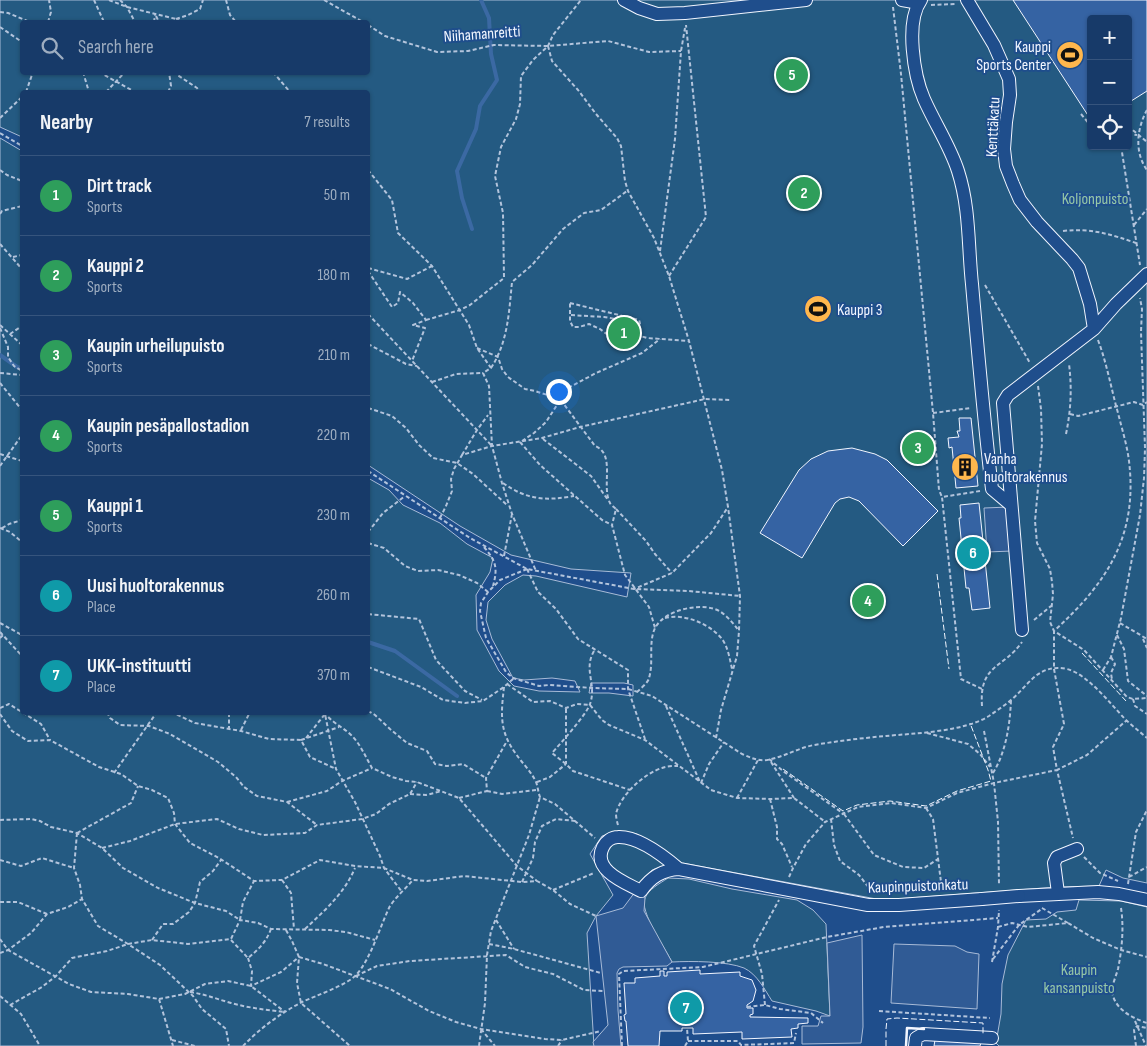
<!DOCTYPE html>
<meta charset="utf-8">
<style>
body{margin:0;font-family:"Sofia Sans Condensed",sans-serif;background:#244571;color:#f1f3f6}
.controls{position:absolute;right:15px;top:15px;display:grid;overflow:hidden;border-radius:5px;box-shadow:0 1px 4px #0004}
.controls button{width:45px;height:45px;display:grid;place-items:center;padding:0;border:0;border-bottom:1px solid #36547d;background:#173a69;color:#f1f3f6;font:25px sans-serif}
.you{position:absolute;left:558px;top:391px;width:18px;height:18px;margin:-12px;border:4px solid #fff;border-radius:50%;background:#1a73e8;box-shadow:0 0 0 8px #1a73e833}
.badge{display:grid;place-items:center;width:32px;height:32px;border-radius:50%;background:#ea580c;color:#fff;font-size:16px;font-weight:700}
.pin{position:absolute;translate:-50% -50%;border:2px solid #fff;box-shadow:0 1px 5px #0006}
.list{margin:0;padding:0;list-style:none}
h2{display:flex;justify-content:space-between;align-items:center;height:65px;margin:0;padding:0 20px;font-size:21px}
h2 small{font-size:16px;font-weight:400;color:#9eadc0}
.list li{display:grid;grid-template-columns:32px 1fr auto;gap:15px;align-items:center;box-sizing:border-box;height:80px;padding:0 20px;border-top:1px solid #36547d}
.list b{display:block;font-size:19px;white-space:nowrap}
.list p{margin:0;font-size:16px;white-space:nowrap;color:#9eadc0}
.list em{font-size:16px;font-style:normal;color:#9eadc0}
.icon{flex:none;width:28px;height:28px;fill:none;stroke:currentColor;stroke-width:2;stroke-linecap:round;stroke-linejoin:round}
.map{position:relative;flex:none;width:1147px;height:1046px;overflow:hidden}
.search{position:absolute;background:#173a69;box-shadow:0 1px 4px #0004;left:20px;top:20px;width:350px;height:55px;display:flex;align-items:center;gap:12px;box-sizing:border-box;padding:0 18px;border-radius:5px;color:#9eadc0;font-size:19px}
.panel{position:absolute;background:#173a69;box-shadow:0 1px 4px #0004;left:20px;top:90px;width:350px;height:625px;border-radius:5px}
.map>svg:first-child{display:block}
.green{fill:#245a82;stroke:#a8bbd7;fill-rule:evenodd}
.parking{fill:#305b95;stroke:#a8bbd7}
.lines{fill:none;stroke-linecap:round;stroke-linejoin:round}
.stream{stroke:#3b69a3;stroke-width:4}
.building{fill:#3563a3;stroke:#f2f6ff}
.minor-casing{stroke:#f2f6ff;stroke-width:14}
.path{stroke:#b3c4dc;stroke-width:2;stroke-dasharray:4 2.5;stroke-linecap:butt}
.minor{stroke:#1f4e8c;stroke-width:12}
.minor-bridge-casing{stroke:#f2f6ff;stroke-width:14;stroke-linecap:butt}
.minor-bridge{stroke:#1f4e8c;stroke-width:12}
.fence{stroke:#f2f6ff;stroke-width:1;stroke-dasharray:6 2.5;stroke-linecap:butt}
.wall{stroke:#f2f6ff;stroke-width:2.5}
.labels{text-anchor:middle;stroke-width:4;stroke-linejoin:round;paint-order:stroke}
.street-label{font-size:16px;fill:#f2f6ff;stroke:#1f4e8c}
.poi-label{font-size:16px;fill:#f2f6ff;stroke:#1f4e8c;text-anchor:start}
.park-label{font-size:16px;fill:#97c8a6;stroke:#1f4e8c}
</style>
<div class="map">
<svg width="1147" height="1046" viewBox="0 0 1147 1046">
<rect width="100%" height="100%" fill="#1f4e8c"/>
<path class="green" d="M0,0H1147V883L1123,878L1106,870L1099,886L1057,887L882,900L682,863L637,834L618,831L602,836L590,854L613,895L596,916L587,933L594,1046H0V138L22,151V712H368V478L389,490L403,505L440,523L467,544L493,558L490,572L476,595L477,630L499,671L514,686L539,691L580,692L575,681L552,678L524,680L513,678L492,639L486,620L488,602L505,585L523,575L536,576L627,597L631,573L571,569L511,555L460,526L368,465V92H22V137L0,127ZM1091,19H1128V146H1091ZM22,22H368V72H22ZM591,683H624L633,685V696L609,693H589Z
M622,841L638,846L666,865L652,870L638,885C627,878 602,868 607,852C609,844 615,842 622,841Z
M668,878L689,879L732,889L797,900L813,910L826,924L830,1016L816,1011L772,1001C765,990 757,974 744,968C727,961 691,961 672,962C666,950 639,911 645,898C649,889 659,884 668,878Z
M1079,900L1121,901L1147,907V1046H999L996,1043L1001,1014L1002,984L1008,955L1026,920L1046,919L1057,912L1076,910Z"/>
<path class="parking" d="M1009,507L1012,551L987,552L984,508Z
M635,892L645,898L644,911L672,962L667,966L623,967L619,969L617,973L618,1010L621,1046H594L593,1042L608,1025L596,916L623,908Z
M862,935L863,1027L861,1043L802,1044V1026H818L821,1016H830L827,943Z
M894,944L955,946L967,952L979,954L977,1009L891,1003Z"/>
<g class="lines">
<path class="stream" d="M472,229L462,198L457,171L476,129L480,106L497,80L491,54L489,18L481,0
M0,355L17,367L22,368
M368,642L395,651L457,696"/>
</g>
<path class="building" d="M1013,0H1147V91L1128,103V19H1091V120Z
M959,418H971L978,486L956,488L952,447L949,448L948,438L959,437L957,431H960Z
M852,448L875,454L887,460L938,511L903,546L859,501L849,497L840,499L835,503L802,558L760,533L799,470L811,459L828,451Z
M979,503L990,608L972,610L969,588H966L959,518H961L960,505Z
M700,970V974L740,972V976L752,980L756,990L753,1001L747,1005V1008H753V1014L750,1015V1017L808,1018V1023L798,1024V1028L791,1029L792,1037L742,1039V1032L693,1034V1028H682V1031H660L659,1046H628L626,1021H625L624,1015L626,1014L624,983H635V978L660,976V971H664V976H667V972Z
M935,1040L981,1043L980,1046H934Z"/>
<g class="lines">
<g class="minor-casing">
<path id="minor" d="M624,0L639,8L657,14L685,13L806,0
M902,0L919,3
M921,0C905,22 914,76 924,99C935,124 950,146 958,171C970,208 968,247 972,284C978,353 984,421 992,489L1011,505
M967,0L994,45L1009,79L1010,95L1006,122L1004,149L1006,166L1013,184L1020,200L1037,222L1072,259L1079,268L1090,304L1094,329
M1022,630L1003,403L1008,395L1094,329L1116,304L1147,274
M679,869C665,857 638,836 618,837C612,837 606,841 603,847C591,870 626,883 641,891C651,877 662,870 679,869L868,905H899L982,899
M1058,893L1054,863L1057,857L1077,849
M1019,896L1098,892L1119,894L1147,900
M915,1046L916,1038L923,1034L992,1038"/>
</g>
<path class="path" d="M94,0L104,22
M109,0L127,7L176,19L182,22
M120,0L127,7L135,22
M226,0L230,15L236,22
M324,0L363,22
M931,5L956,4
M893,7L901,74L933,413L939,490L942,497
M0,12L8,13L30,22
M156,16L159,22
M176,19L188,15L200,9L203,0
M48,22L51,12L49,0
M154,22L155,15
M368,25L385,36L437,52L468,51L494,45L548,46L608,41L649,52L681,51
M0,27L22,42
M548,46L552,61L578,90L596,114L617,138L621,146L625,181L628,191L654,238L669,276L689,341L722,470L728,507L711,533L672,573L634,589
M83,72L89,92
M99,72L135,92
M173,72L197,88L200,92
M273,72L290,92
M26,92L33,72
M106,92L125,72
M168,92L171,86L169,72
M1147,110C1137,128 1134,152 1147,170
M1081,114L1091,126
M0,118L22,97
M1128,126L1147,142
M0,133L22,146
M1128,134L1137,135
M1121,146L1140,265
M0,170L7,175L22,181
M368,170L392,200L398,233L432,266L469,325L477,348L491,368L483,373L489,386L492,446L502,483L512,514L536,571
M0,214L2,211L22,206
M1134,225L1147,209
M1063,231C1091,228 1110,234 1136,243
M0,244L22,269
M660,251L675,139L681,51L685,28
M13,257L22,255
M368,268L407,279L432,266
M368,271L392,307L398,303L400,292L413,303L426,320L413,325L425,328L412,361
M669,276L706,217L686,25
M985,285L1030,363
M570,303L639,320C642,328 639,332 633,338L608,335L600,329L589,324L579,327H573L570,321Z
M368,314L492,446
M571,315L604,317L622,320L627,318
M426,320L460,310L470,305L504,278L503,213L495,176L501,147L516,119L520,104L521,76L533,60L548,46L553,35L581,0
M0,325L22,345
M0,328L8,347V357L14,366L22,371
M10,334L22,326
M617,336L634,334L647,338L689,341
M1098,340C1107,364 1111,388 1118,413C1122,429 1127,445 1129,461C1138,536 1107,583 1054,631V669L1064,724L1053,747L1057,770L1087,755L1127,720
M368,344L406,364L417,366
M477,348L498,357L502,369L508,377L525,389L535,391L560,399L595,446C616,454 601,486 610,503C611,505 614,507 616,509L612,525L625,575L649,607L655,628
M491,368C508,342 509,312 512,282L532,265L563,229L584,213L601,210L627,191
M0,373L22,375
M432,382L456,374L483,373
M0,383L22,410
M1038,386L1041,409L1042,444L1035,521L1037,543L1050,569L1052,582L1053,594L1050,622L1054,631L1084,650L1127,697L1133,699L1147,698
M368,408L392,416L406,428L419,445L433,458L457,463L473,474L507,505
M933,413L971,408
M1070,414L1078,416L1134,402L1143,405L1147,402
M1066,434C1071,410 1072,388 1069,364
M543,439L591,476L608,500
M522,441L534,433L546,422L568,388L596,373L642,353L660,339
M520,442L540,465L602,520L612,525
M0,454L22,461
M462,455L477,430L488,415
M0,466L22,435
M368,471L470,538L527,569L634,589L688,591L740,596
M503,483C527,500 546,501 574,496
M980,491L942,497L961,679L982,689
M616,509L646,541L655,554L672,573
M440,518L446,506L452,491L451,479L454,469L462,455L492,446L542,438L580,427L705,399L731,400
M0,528L10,532L22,542
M2,528L9,524L22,520
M368,532L383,513L405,496
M368,543L384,548L405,566L418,571L438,570L459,575L477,583L488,592
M484,547C496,561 498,568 493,586
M504,556L512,514
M527,569L500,580L488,592L481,603L480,611L486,638L506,672L513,678L539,686L549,685L592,688L628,689L652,696L742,754C751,758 758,761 767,760C784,757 798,748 814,745C838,741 862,738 886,736C916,733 963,732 989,716C996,711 1004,706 1011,700C1029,685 1038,663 1067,669C1087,674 1110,703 1124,718C1131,725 1139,731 1147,738
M527,569L538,592L556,609L578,639L628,670V689L645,739
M368,614L419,619L436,660L465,691L482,700
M665,618C684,613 710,624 722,639C728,647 730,660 732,669
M1034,620L1051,606
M0,623L22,635
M1120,623L1147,639
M0,632L22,656
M1117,635L1124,649L1128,681L1147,696
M0,638L4,634
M1143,639L1147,648
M594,651C583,670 597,684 590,704C587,714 560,744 552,753L566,764L573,771L630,790
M1111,657L1115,664L1111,673L1112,680
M368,667L421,687L443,700L465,703L483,701L504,687L513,679
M1103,670L1111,657L1121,618L1140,515L1144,478L1145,448L1141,332L1142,309L1140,298
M507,684L533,702L550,701L566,708L577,704L590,705L602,720L609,725L645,740L711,790L737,798L770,799L794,798L824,821
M504,687C501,714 499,731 516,754C522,763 531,771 536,782C538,787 538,792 540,797L555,804L595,838
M637,692C641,688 648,683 649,678C654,662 648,643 655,628C665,609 704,601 721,612C728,617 734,624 739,631
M1133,699L1135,706L1147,714
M666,706L700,782
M982,706C979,664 1003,669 1022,642
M0,708L9,704L41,724L50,740
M566,709V764
M368,711L375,715L390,729L407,743L427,751L435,764L447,766L463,764L486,778
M107,712L110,718L120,725L149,726L170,734L218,762L236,777L244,787L257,796L287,802L317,825
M171,712L195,723L241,731L269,739L301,740L310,757L336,769
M319,712L325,714
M324,712C331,722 341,726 350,734C360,743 365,756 372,768L392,777L406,781L417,782L459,798L517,866L537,881
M0,714L12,731L28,741L50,740L99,767L121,774L138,786L152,790L168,798L174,813L175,824L190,843L219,858L254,881L282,880L320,860L355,866L384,868L413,880L427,881L464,876L522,882L537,881L553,890L570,904L596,916
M229,730V712
M241,730L250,712
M984,731L994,783L998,822L999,885
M927,733L968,744L980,754L990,767
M306,738L325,714L336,769L355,802L380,856L384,868L402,892
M716,738L721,710L737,656L739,631L740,596L728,507
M301,740L339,727
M769,759L783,771L844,814
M771,762L794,798
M114,773L157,712
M993,773C1006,752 1010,724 1011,700
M537,782L550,777L566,764
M701,783L709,764L724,742
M487,791L502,794L537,790
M410,794L426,795L442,791
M459,798L487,791L486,778L507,741
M737,798L758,760
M770,799L777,827V839L782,844L792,867
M287,802L327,791L342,781L372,768
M926,808L933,819L942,890
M844,814L874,855L903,867L924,868L938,859
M831,819L834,845L840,861L859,875L873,893
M0,820L31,819L40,821L51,827L77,833L102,848L123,868L158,888L195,903L226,911L240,920L243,902L254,881
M618,825C617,822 616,817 616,814C620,795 645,773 662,768C667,766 673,766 678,766
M77,833L74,868L80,885L82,899L98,926L128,944L160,965L193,996L202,1009L226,1029L229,1046
M77,833L131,803L138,786
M102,848L130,841L175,824L217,819L239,829L263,835L305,833L317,825L362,819L376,814L389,804L410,794L417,782
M1084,857L1100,873L1118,881
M0,860L21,866L42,858L74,868
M789,877L793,868L806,844L825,822L858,807L891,803L926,808L957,793L994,783L1057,770L1073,838
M1129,877L1147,867
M282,880L291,893L294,929
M522,882L533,858L535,842L542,826L556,819L575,821
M1128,884L1136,832L1147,810
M553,890L594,873
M0,902H18L47,914
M1042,908L1068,923
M1121,908C1124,928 1122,949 1118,969C1116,976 1112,985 1112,991C1114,1009 1132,1018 1147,1023
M496,920L514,949
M998,927L1012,923L1028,927L1068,923L1093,938L1121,950L1147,957
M305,929C325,910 344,894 355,868
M286,930L292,941L299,957L297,983L301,1003L350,1046
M0,939L8,950L69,984L91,992L128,994L159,999L173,1046
M152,940L163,924H173L189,912L195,903L200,882L213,871L221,860
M231,940L248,958C259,949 266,942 271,929
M489,944L514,949L601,973
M0,953L8,950L31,933L47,914L68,907L82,899
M299,957L323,964L390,989L429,1011L456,1022L481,1029L545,1039L562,1040L601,1031
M248,958L252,971L251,986L281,972L299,957
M993,959L1019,925L1043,908
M992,962L998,927L999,910
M356,976L377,966L410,961L506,955L525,967L553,974L584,990L603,991
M190,992C204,994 217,999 231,1003C249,1008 267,1010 285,1012
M0,996L21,1014L40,1046
M159,999L185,994L205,984L228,981L251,986L285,1012
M10,1005L42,987L56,976L72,958L107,951L128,944L152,940L188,944L231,939L240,920L258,923L271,929L329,930L346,932L375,940
M765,1005L762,974L754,946L779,900
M747,1007L765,1005L780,1009L811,1013L823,1023
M879,1011L990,1018
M1135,1021L1146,1046
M481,1029L495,1046
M172,1040L195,1046
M688,1041H738L741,1045L794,1043L796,1033
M243,1046C259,1029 281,1013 302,1002C315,996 347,985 356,975C371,959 380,926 390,906C396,897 406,888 413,880
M479,1046L485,1003L487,955L491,931L529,835L540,797
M558,1046L562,1040
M622,1046L619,974L623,971L703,967L827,937L884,927L998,918
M685,1046L688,1041L687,1028
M1136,1046L1134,1030L1137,1026L1147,1028"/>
<use href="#minor" class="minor"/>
<g class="minor-bridge-casing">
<path id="minor-bridge" d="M982,899L1019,896"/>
</g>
<use href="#minor-bridge" class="minor-bridge"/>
<path class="fence" d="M937,574L949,669
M1082,653L1126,701
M783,769L843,811L857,805L890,801L926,806L957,791L991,781L988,770L970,723
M886,1046V1029L887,1019L897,1018L983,1023V1034"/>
<path class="wall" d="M906,1046L907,1028L924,1029"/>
</g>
<defs>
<g id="stadium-disc" transform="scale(1.4375)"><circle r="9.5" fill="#ffb74d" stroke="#1f4e8c"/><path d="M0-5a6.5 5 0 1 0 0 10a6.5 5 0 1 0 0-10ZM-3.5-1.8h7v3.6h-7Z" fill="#111"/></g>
<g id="building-disc" transform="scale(1.4375)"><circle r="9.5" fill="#ffb74d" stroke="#1f4e8c"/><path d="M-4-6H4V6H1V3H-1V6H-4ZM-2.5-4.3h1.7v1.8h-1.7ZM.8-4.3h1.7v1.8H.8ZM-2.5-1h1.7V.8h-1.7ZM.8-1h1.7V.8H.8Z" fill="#111"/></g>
</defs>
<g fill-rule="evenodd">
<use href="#stadium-disc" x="1070" y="55"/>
<use href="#stadium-disc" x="818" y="309"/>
<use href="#building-disc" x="965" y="467"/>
</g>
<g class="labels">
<g class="street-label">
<text transform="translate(482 33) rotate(-4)" y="6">Niihamanreitti</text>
<text transform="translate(992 127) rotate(-87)" y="6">Kenttäkatu</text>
<text transform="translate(918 885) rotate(-2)" y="6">Kaupinpuistonkatu</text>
</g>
<g class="poi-label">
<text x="1051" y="52" text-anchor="end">Kauppi<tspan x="1051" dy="18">Sports Center</tspan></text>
<text x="837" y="315">Kauppi 3</text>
<text x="984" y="464">Vanha<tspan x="984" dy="18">huoltorakennus</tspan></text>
</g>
<g class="park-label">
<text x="1095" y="204">Koljonpuisto</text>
<text x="1079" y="975">Kaupin<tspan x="1079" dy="18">kansanpuisto</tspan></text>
</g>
</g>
</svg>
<div class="controls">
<button>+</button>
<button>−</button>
<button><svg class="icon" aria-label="locate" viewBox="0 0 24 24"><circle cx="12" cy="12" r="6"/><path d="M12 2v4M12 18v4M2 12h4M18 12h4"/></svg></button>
</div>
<div class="you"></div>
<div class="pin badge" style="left:624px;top:333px;background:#2e9e5b">1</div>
<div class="pin badge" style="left:804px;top:193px;background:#2e9e5b">2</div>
<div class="pin badge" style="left:918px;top:448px;background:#2e9e5b">3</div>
<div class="pin badge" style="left:868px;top:601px;background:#2e9e5b">4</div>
<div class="pin badge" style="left:792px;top:75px;background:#2e9e5b">5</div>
<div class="pin badge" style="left:973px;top:553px;background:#0f9aa8">6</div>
<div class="pin badge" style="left:686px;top:1008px;background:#0f9aa8">7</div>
<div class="search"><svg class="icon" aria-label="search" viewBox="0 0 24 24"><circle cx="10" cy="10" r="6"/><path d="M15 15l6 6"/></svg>Search here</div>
<section class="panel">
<h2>Nearby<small>7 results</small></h2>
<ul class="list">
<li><span class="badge" style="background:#2e9e5b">1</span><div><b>Dirt track</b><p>Sports</p></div><em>50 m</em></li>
<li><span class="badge" style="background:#2e9e5b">2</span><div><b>Kauppi 2</b><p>Sports</p></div><em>180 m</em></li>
<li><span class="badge" style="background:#2e9e5b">3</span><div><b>Kaupin urheilupuisto</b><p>Sports</p></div><em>210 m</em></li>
<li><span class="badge" style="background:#2e9e5b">4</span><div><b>Kaupin pesäpallostadion</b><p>Sports</p></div><em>220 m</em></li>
<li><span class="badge" style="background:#2e9e5b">5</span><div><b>Kauppi 1</b><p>Sports</p></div><em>230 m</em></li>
<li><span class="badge" style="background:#0f9aa8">6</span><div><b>Uusi huoltorakennus</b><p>Place</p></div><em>260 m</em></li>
<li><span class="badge" style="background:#0f9aa8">7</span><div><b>UKK-instituutti</b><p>Place</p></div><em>370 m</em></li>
</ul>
</section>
</div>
